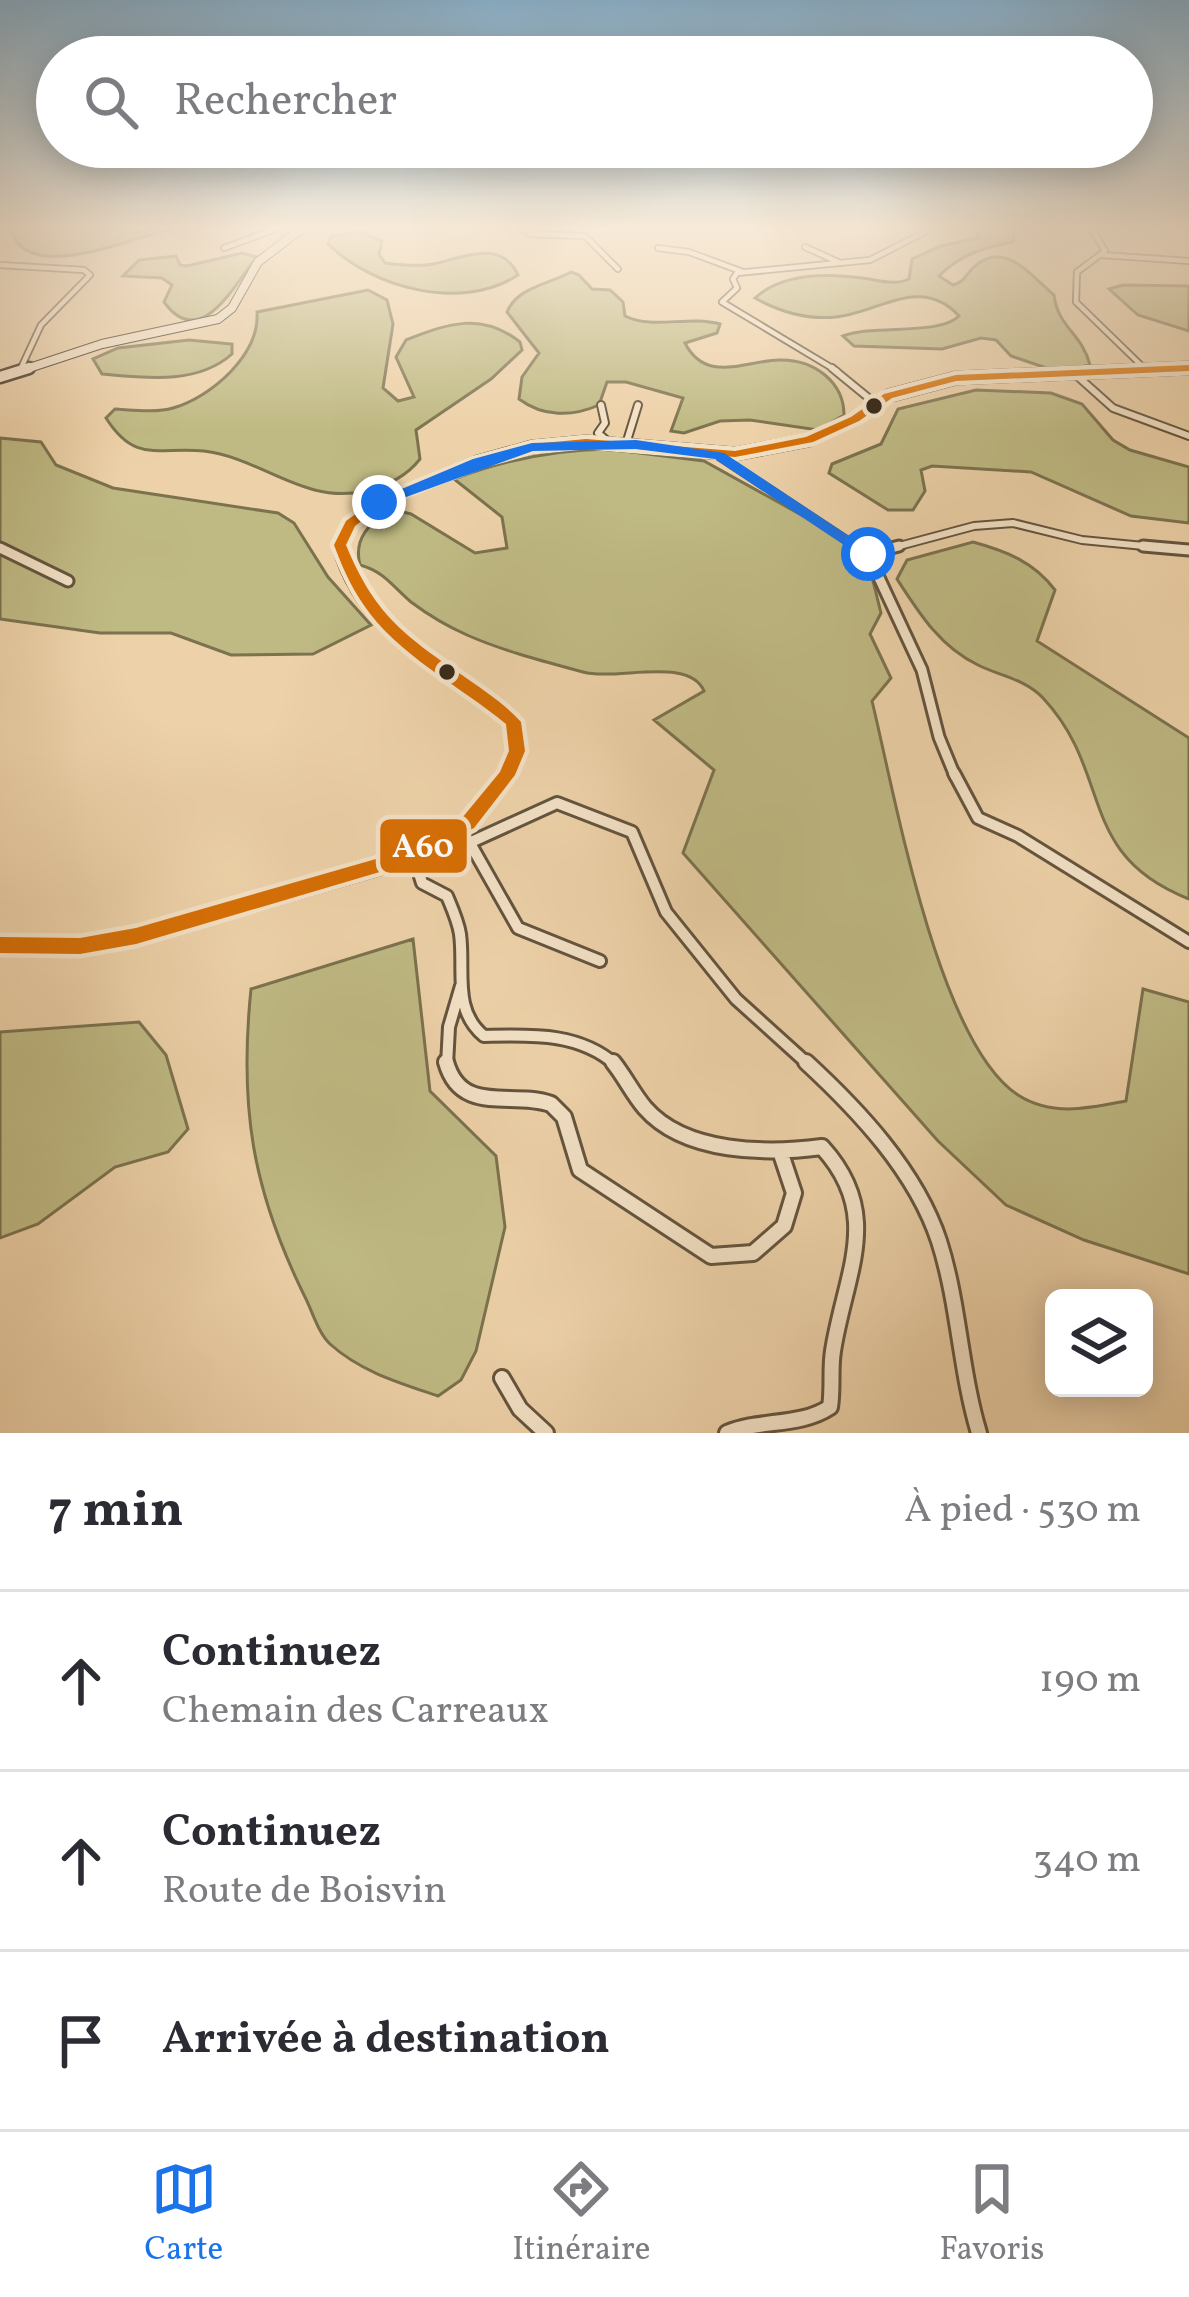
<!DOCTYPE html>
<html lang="fr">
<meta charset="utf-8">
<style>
body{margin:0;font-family:Vollkorn,serif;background:#f2f2f3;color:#2b2b33}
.controls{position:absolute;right:36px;bottom:36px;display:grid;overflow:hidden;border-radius:18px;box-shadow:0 6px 30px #0003}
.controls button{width:108px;height:108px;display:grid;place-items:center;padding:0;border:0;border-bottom:3px solid #e1e1e2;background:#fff;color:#2b2b33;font:60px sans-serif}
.stop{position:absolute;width:36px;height:36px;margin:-27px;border:9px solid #1a73e8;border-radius:50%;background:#fff}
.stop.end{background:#1a73e8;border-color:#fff;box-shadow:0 3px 12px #0008}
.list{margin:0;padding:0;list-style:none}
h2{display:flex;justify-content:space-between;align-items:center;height:156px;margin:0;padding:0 48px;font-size:51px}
h2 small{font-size:39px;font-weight:400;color:#7c7c81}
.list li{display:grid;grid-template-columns:78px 1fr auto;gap:36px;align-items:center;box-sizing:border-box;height:180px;padding:0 48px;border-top:3px solid #e1e1e2}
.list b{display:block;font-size:45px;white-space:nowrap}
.list p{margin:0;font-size:39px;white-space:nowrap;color:#7c7c81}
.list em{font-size:39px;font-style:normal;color:#7c7c81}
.icon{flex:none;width:66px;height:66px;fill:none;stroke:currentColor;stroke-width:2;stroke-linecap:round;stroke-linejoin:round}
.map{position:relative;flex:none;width:1189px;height:1433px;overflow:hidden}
.search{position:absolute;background:#fff;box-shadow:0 6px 30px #0003;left:36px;right:36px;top:36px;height:132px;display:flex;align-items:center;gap:30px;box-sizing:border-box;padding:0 42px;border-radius:66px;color:#7c7c81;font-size:45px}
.sheet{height:696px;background:#fff}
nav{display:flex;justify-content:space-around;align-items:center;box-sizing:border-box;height:168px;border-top:3px solid #e1e1e2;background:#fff;font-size:33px;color:#7c7c81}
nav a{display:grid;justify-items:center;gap:6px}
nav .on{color:#1a73e8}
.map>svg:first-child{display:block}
.green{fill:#bfb983;stroke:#7b724e;stroke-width:3}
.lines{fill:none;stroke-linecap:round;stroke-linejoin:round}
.street-far4-casing{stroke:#64543e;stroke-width:8}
.street-far3-casing{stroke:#64543e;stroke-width:10}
.street-far2-casing{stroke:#64543e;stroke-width:15}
.street-far1-casing{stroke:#64543e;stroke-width:16}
.street-casing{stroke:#64543e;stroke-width:20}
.secondary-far3-casing{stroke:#372a1a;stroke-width:10}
.secondary-far2-casing{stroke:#372a1a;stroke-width:15}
.secondary-far1-casing{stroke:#372a1a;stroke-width:18}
.secondary-casing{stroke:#372a1a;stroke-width:22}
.street-far4{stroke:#f3e1c6;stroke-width:4.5}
.street-far3{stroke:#f3e1c6;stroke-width:6}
.street-far2{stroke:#f3e1c6;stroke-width:9}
.street-far1{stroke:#f3e1c6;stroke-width:10}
.street{stroke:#f3e1c6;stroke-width:14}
.secondary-far3{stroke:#f3e1c6;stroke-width:8}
.secondary-far2{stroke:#f3e1c6;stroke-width:10}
.secondary-far1{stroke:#f3e1c6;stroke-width:12}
.secondary{stroke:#f3e1c6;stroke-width:16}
.bus-1-casing{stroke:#f3e1c6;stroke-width:9}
.bus-1{fill:#d76f05;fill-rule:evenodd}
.route{fill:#1a73e8}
.bus-dot{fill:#372a1a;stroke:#f3e1c6;stroke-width:4.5}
.line-badge{stroke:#f3e1c6;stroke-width:4.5}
.badge-label{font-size:33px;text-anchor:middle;font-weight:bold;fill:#fff}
</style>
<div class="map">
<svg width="1189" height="1433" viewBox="0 0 1189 1433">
<rect width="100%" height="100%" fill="#edd1a8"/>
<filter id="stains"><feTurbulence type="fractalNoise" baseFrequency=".00167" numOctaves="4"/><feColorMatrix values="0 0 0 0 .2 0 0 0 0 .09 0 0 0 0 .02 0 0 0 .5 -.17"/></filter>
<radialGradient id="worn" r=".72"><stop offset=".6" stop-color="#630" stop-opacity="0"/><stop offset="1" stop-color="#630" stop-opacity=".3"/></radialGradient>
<path class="green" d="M11,229H173C134,236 26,287 11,229Z
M977,229H1015L1013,242C985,247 959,255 939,276L953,285C966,281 964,276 974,267C1004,239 1030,275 1054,295C1058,328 1082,333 1090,365L1055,371L1011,356L996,340L981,338L942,349L854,346L843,336C874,324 939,336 959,316C921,274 878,313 836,317C806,320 780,312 755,298C782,273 825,273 862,278C879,280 893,286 909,279L912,259L941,246L978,238Z
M359,231L382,241L379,254L385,263C401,265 418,267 433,264C463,258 501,238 518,275C461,312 373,288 328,244L331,237Z
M242,253L257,257C235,283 201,353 164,302L172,285L162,278L123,276L139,260L176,256L180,265L187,266Z
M571,272L579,275L592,289L610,290L623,302L625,316C654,330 688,315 720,324L717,333L685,343C706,384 744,361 779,360C814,359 844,382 844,415L818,430L750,420L720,421L684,433L671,431L683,398L626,382H607L599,405C572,417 543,417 519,399L522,377L539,353L507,312C517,287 550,284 571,272Z
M1123,285L1189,286V331L1138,315L1109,289Z
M368,290L387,300L393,324L383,388L398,401L414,397L396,357L406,340C449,323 482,312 520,342L522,350L491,379L416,430L420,459C406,477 387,486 365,491C304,505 262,458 204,451C159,446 136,465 106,418L115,409C133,410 156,413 173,408C211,397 260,355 257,312Z
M189,340L232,344V354C197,385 146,378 102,374L93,359L118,348Z
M976,390L1051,393L1082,404L1113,440L1130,450L1189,467V523L1131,516L1031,472L932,466L921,470L925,491L913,510H888L829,473L832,464L881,444L898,409Z
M0,438L41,442L56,465L113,488L278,513L294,523L328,577L371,625L313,654L231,655L171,633H100L0,619Z
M607,449L704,461L852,543L868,561L881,613L870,634L891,678L872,701C895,795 938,1043 1018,1095C1052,1117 1090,1108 1126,1101L1143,989L1189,1002V1274L1084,1240L1006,1205L938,1141L683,853L714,770L654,720L704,691C689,656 617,681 583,672C546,662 503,651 467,635C449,627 427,614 411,602C392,586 385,572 360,565C353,538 370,523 391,509L411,514L475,553L507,548L502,517L454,479C504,460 553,450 607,449Z
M973,542C1006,551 1034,562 1055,590L1037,641L1189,738V899C1075,854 1114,774 1043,698C1025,679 1000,676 978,665C940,647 919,613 897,579L907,560Z
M413,939L430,1091L496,1156L505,1227L476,1351L461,1380L438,1396C400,1383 361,1372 330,1344C318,1333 312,1310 304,1295C252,1189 239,1106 251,989Z
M139,1022L166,1055L188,1129L168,1152L115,1167L38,1224L0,1238V1032Z"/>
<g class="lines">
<g class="street-far4-casing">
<path id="street-far4" d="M537,229L529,234L585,236L618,269
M1092,229L1105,251L1077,272L1076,302L1145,369
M805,247L838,262
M224,248L276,229
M658,248L689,252L743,272
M1102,255L1189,261
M0,265L84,270L90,275L41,325L20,370
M837,371L722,302L737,288L733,279L737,273L870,260L931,229"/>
</g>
<g class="street-far3-casing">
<path id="street-far3" d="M832,368L876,404
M1075,374L1113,408L1189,436
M601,405L605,423L598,433L610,443
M626,444L638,405
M719,456L860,549
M888,549L974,526L1013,523L1082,540L1175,549"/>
</g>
<g class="street-far2-casing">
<path id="street-far2" d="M855,546L868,554L922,670L939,737L955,776
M1143,546L1189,550
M0,548L68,581
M868,554L899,546"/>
</g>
<g class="street-far1-casing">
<path id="street-far1" d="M954,773L978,818L1018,836L1189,942
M440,841L469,843L557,803L632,832L666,912L736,999L809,1065
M471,845L518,928L600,961
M413,854L422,883L447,896C452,908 458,921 460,934C465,970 452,1010 484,1036C531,1035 579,1032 616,1065
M447,1065L449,1027L461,986"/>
</g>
<g class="street-casing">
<path id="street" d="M446,1062C461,1116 512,1090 551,1104L564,1117L580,1170L711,1256L753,1253L784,1226L794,1193L781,1154
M613,1062C625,1077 633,1094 645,1108C685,1154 768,1154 822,1147C884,1215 845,1273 833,1351C830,1369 833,1388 830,1407C800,1427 760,1419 727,1433
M806,1062C858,1110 916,1171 939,1241C959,1303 960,1370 979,1433
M502,1378L520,1409L546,1433"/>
</g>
<g class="secondary-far3-casing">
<path id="secondary-far3" d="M20,371L102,344L218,319L232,308L258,262L301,229
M1129,371L1189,368"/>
</g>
<g class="secondary-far2-casing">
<path id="secondary-far2" d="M0,377L29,368
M341,549L350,524L379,502L478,462L532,447L586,442L735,454L809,440L855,419L888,396L956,378L1189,368"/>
</g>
<g class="secondary-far1-casing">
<path id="secondary-far1" d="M340,546C369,641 445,662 513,722L517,751L506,776"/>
</g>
<g class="secondary-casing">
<path id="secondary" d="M0,945L80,946L136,936L394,861L468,823L508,773"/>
</g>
<use href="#street-far4" class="street-far4"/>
<use href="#street-far3" class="street-far3"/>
<use href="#street-far2" class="street-far2"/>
<use href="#street-far1" class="street-far1"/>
<use href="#street" class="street"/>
<use href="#secondary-far3" class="secondary-far3"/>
<use href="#secondary-far2" class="secondary-far2"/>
<use href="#secondary-far1" class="secondary-far1"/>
<use href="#secondary" class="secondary"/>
<g class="bus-1-casing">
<path id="bus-1" d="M1189,365V371L956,381L892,398L859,421L813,442L735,457L586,445L533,450L482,464L383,504L355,526L346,545C374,613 403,635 462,675C482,689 505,704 521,722L525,751L515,775L474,828L400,866L136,944L80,954L0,953V937L80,938L136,928L390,855L462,818L500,772L509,751L506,724C459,685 397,655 363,604C350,585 342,566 334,545L346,521L375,500L474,460L532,444L586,439L735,451L806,437L851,417L884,394L956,375Z"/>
</g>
<use href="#bus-1" class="bus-1"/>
</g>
<linearGradient id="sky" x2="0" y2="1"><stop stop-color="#89b4d2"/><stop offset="0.53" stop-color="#f7ead8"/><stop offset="1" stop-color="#f7ead8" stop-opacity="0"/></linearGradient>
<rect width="1189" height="430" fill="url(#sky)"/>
<path class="route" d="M636,440L724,453L876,554L862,557L715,459L636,449L533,451L384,505L371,502L473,459L532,443Z"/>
<g class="bus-dot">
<circle cx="874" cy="406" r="10"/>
<circle cx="447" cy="672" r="10"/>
</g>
<rect class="line-badge" x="378" y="817" width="91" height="58" rx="12" fill="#d76f05"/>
<g class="badge-label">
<text x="423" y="857">A60</text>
</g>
<rect width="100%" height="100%" filter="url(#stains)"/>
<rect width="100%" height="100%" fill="url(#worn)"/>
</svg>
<div class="controls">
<button><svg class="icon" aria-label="layers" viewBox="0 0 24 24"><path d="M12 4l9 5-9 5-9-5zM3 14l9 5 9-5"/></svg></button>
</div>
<div class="stop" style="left:868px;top:554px"></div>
<div class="stop end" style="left:379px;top:502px"></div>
<div class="search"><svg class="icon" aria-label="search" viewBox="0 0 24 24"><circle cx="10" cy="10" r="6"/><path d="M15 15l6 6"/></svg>Rechercher</div>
</div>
<section class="sheet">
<h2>7 min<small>À pied · 530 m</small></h2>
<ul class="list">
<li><svg class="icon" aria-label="ahead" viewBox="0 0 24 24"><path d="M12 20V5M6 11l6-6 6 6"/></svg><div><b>Continuez</b><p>Chemain des Carreaux</p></div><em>190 m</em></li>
<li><svg class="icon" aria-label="ahead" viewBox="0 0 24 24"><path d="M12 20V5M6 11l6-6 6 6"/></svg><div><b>Continuez</b><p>Route de Boisvin</p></div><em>340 m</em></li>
<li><svg class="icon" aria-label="arrive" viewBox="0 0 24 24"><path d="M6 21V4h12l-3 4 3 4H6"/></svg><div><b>Arrivée à destination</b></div></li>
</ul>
</section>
<nav>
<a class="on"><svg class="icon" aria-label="map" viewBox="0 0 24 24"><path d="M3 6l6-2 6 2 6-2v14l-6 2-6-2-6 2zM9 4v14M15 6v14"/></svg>Carte</a>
<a><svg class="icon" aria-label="directions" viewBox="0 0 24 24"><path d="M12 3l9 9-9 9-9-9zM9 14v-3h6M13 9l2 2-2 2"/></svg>Itinéraire</a>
<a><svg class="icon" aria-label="saved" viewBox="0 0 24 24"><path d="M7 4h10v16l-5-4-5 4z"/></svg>Favoris</a>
</nav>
